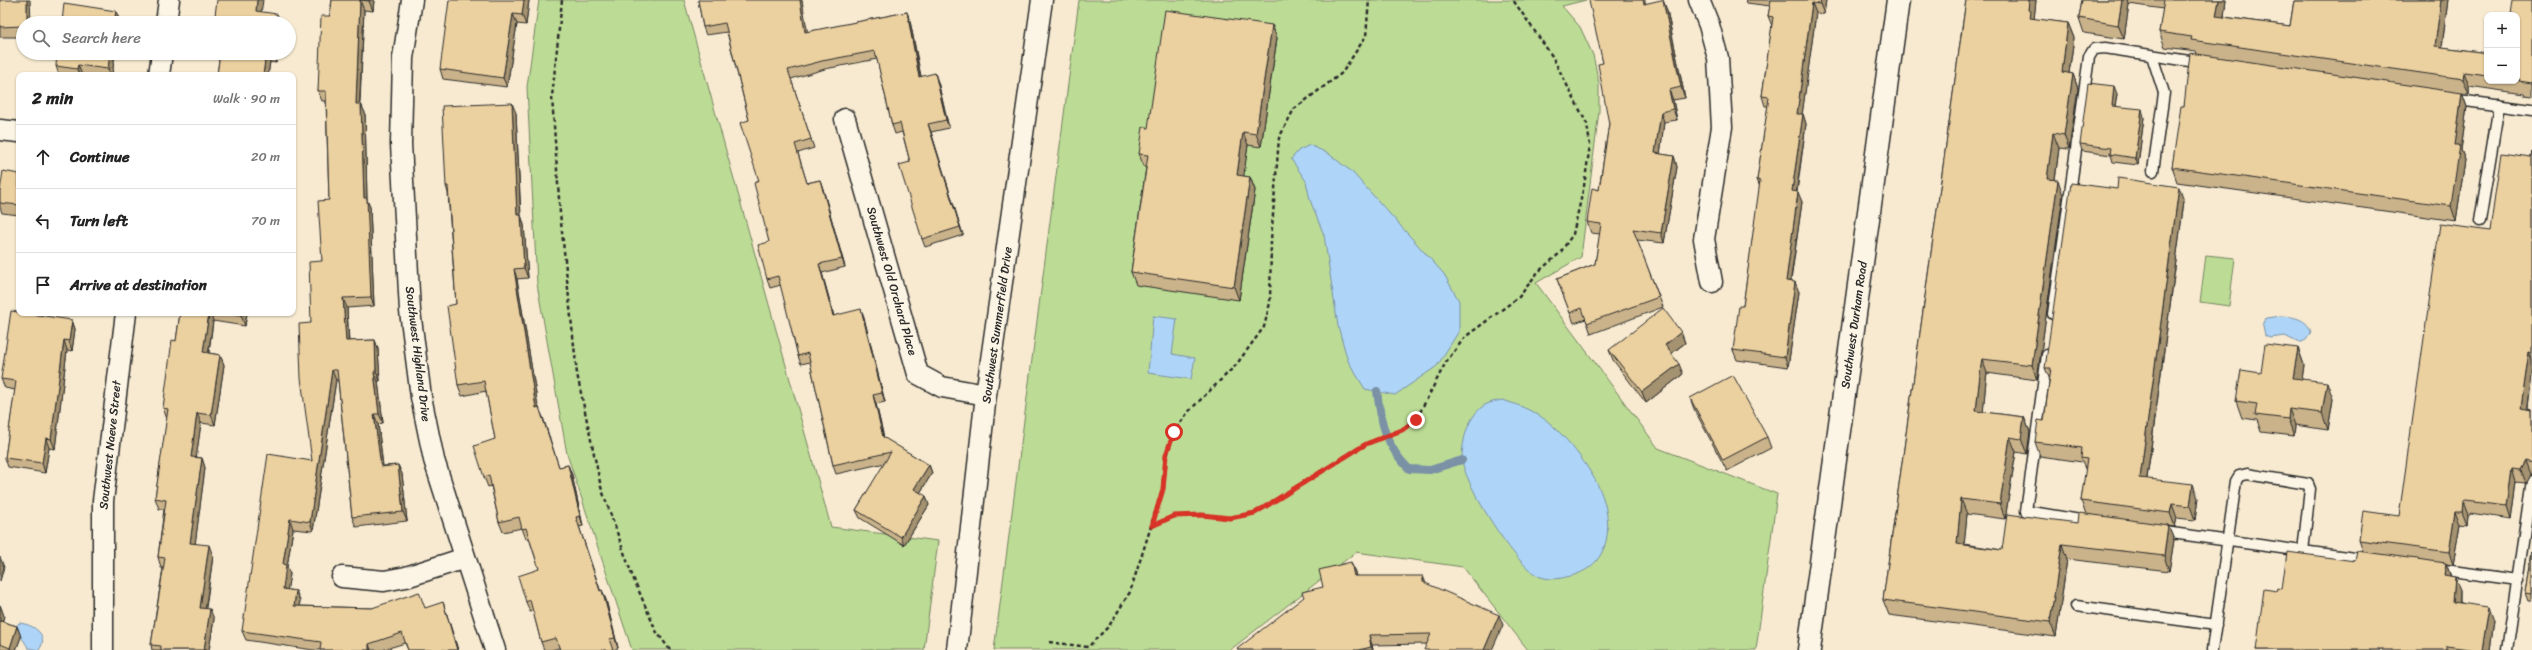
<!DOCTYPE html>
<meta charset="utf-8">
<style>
body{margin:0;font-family:Sriracha,sans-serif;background:#f2f2f2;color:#222}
.controls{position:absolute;right:12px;top:12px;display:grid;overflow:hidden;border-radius:8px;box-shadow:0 1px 3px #0004}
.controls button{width:36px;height:36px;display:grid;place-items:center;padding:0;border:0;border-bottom:1px solid #e0e0e0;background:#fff;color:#222;font:20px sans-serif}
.stop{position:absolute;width:12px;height:12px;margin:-9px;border:3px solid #d93025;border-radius:50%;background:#fff}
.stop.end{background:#d93025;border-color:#fff;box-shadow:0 1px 4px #0008}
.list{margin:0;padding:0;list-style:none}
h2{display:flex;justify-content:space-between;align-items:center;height:52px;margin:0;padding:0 16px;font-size:17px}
h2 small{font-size:13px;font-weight:400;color:#767676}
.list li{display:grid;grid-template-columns:26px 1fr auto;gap:12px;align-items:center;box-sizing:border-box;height:64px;padding:0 16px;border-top:1px solid #e0e0e0}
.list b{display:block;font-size:15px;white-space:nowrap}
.list em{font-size:13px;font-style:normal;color:#767676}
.icon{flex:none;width:22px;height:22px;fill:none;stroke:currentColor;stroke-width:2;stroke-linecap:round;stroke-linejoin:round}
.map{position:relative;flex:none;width:2532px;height:650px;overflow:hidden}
.search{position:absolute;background:#fff;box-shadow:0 1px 3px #0004;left:16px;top:16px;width:280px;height:44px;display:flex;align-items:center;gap:10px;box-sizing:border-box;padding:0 14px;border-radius:22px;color:#767676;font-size:15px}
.panel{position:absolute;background:#fff;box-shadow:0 1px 3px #0004;left:16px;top:72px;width:280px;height:244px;border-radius:8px}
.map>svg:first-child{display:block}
.green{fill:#bcdc95;stroke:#748460}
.water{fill:#aed5f8;stroke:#7a91a6}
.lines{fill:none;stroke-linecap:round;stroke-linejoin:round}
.stream{stroke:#7a91a6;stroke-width:8}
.service-casing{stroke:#2b2b2b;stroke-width:13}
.minor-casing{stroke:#2b2b2b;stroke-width:23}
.primary-casing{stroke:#2b2b2b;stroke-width:25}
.path{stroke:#2b2b2b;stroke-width:2.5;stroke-dasharray:4 3;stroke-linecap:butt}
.service{stroke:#fcf5e5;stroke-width:10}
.minor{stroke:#fcf5e5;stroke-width:20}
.primary{stroke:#fcf5e5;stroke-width:22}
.wall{fill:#cab38a;stroke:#2b2b2b}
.shaded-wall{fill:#a49270;stroke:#2b2b2b}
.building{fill:#ebd0a0;stroke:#2b2b2b}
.route{stroke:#d93025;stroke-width:5}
.labels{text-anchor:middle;stroke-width:4;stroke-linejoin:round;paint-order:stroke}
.street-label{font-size:12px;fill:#2b2b2b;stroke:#fcf5e5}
</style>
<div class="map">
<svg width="2532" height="650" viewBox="0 0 2532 650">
<rect width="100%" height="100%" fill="#f7ead0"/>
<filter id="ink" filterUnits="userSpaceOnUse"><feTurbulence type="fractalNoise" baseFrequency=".025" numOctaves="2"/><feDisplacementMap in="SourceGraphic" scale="8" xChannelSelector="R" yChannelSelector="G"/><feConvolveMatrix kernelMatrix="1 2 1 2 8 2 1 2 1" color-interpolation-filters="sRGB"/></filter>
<g filter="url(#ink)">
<path class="green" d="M539,0H684L831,527L938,541L924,650H632L567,454L537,284L527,87Z
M1079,0H1586L1562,6L1580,27L1593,55L1599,83V111L1581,257L1536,283L1658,448L1777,494L1756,650H1528L1463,567L1356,552L1230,650H994Z
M2206,255L2235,258L2229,306L2200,302Z"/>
<path class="water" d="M1310,145L1329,154L1352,172L1444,274L1459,301V331L1437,366L1395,395L1365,389L1348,361L1338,326L1324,235L1310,200L1306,181L1291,159L1299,150Z
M1153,316L1177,319L1172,354L1195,358L1191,379L1148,373Z
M2280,316C2292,316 2309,319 2311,333L2306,340L2299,343L2285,336L2270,338L2265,336L2263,327L2266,318Z
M1502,400C1520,405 1539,413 1553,426C1569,441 1583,459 1594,478C1613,510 1617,562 1574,575C1563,578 1552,581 1541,577C1518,571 1463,482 1462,459C1462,441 1468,415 1485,405C1490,402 1497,401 1502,400Z
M19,623C33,624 50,635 39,650L28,648C24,639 18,635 16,626Z"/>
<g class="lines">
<path class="stream" d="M1377,391C1381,423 1385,445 1409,469L1430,470L1462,460"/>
<g class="service-casing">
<path id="service" d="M2152,56L2164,93L2153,171
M2451,99L2532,110
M2480,221L2499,105
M2053,314L2089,57L2094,49L2105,48L2202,63
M2047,355L2026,511L2092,522
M2157,531L2369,560
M2437,569L2518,580
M2076,606L2216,625
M2212,650L2236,481L2239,476L2247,474L2308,484L2310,489L2303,551
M2507,650L2532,480"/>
</g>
<g class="minor-casing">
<path id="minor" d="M412,0L403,58L401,144L410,311L421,397L434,460L495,650
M1699,0L1709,25L1718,58L1722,127L1704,239L1712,282
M166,23L169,0
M159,75L162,53
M845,119L918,374L942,387L986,395
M0,130L19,132
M342,577L384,581L406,577L465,558
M103,650V501L126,313
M957,650L986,395L1042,0"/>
</g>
<g class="primary-casing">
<path id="primary" d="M1809,650L1898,0"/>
</g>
<path class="path" d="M562,0L552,97L560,213L577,374L601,487L632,575L656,631L670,650
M1152,526L1174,516L1202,515L1230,518L1255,513L1366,444L1402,430L1416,420L1446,362L1465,337L1519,297L1538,272L1560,253L1573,234L1584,186L1590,145L1587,124L1552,56L1513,0
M1049,642L1088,647L1109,626L1130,592L1163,489L1166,455L1174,432L1188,412L1236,365L1264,327L1270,303L1271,240L1279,138L1294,109L1342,73L1366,36L1369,0"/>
<use href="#service" class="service"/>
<use href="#minor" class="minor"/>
<use href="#primary" class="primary"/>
</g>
<path class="wall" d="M0,0L23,23V37H0Z
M332,0H374L373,11L364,10L360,104H361L365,113L367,200L370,207L374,306L347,308L349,341L375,340L378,349L380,381H378L383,423L378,424L383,466L398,465L402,474L407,521L356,527L352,517L338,380H336L313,531L293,529L287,567L290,574L287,590L296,591L300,601L299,606L372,608H425L446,612L458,650H408L405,643L382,650H313L246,640L242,631L312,461L311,323L322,261L329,200L326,101H322L318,91Z
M529,0L526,25L517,24L507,87L443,79L440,69Z
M698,0L807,32L907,12L910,21L921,76L938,82L949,128L931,132L963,235L925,247L922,239L910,162L902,132L895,134L892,125L877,59L825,69L791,79L814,148L798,153L807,183L820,180L823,189L845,267L822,273L834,316L864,318L885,402L876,404L884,438L929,465L932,473L920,493L929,505L904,545L860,518L856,510L885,463L836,474L833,465L810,362L801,364L798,356L781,285L770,288L767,279L769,242L749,120L727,32L706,35L703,27Z
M1591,0H1645V4L1667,10L1685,98L1673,100L1677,120L1664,122L1660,154L1674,156L1677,167L1664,243L1637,240L1663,307L1591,334L1586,319L1574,323L1557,279L1595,264L1600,234L1591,233L1587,222L1599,190L1609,124L1603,63Z
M1746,0H1826L1824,14L1816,13L1802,114H1803L1806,124L1797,192L1802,202L1791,281L1799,292L1788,367L1737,360L1733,350L1743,306L1760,187L1757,180L1768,106H1765L1762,96L1772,26L1768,16L1770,6L1747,3Z
M1966,0H2036L2034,19L2068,23L2074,38L2069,73L2073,74L2078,89L2069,149L2059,148L2055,180L2063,195L2037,380L1987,373L1986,380L1983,412L2024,417L2030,432L2027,454L2016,452L2005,519L1967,514L1964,544L2002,550L2078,523L2086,514L2081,501L2086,471L2082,462L2040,456L2035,442L2044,421L2050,380L2045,368L2184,201L2147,479L2198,498L2195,520L2177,518L2175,527L2168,526L2174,540L2169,571L2067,559L2056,637L1889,615L1883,600Z
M2082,0H2226L2224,17L2290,26L2294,0H2448L2442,47L2487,53V81H2517V15L2532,0V97L2525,96L2524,94L2469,86V94L2462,93L2467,107L2461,150L2465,160L2456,221L2177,182L2172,167L2184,106L2197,54L2196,51L2165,47L2159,32L2163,9L2129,4L2124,39L2084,33L2079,18Z
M1272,25L1277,38L1261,147L1248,145L1243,176L1250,177L1255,190L1239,300L1136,285L1131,272L1146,167H1144L1139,154L1148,128Z
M115,53L112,75H59L56,66Z
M220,53H277L276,63L270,62L268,75H217Z
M2117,94L2115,106L2144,117L2138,165L2113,162L2111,155L2082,151L2080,144Z
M516,113L521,215L524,225L528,278L517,279L538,407L543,417L559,467L568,465L572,475L583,526L579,527L600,591L602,590L606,600L618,648L613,650L559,648L551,650H544L541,642L533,611L530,612L526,602L539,569L529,538L526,539L522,528L503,532L499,522L491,486L488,487L484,477L495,439L486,391L462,396L458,385L456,304L448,193L446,186Z
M2532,152V375L2528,409L2532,410V474H2530L2525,483L2516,482L2511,519L2471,513L2468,515L2467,525L2460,524L2453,565L2446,564L2451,576L2460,591V602L2494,621L2490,650H2256L2277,591L2355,561L2363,552L2359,540L2399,516L2490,231L2531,157Z
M19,174V215L2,213L0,207V191Z
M180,313H247L245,326L213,321L209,353L220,355L224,365L215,425L201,423L196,457L202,458L205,468L195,543L213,556L206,608L214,619L209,650H152L151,645L163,568H161L158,557L164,509H159L155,498L167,419L163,408L176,341Z
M72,320L75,329L72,351L67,350L55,449L49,448L45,473L8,467L5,458L15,390L5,388L1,379Z
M1681,332L1685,343L1671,354L1683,374L1646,403L1613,360L1609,350Z
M2298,348L2304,365L2302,379L2333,399L2328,430L2295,425L2294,436L2261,432L2257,420L2242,418L2236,401Z
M1690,398L1767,437L1771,448L1727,471L1694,409Z
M2532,551V601H2529L2526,593Z
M1355,572V576L1426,584L1503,625L1426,644L1372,645L1373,650H1237L1323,587Z
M0,605L4,616L2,622L17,626L21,637L16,650H0Z"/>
<path class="shaded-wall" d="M27,0H30L31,23H27Z
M257,0H263L260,21L256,11Z
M360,0L364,10L359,114L356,104Z
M370,0H374L373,11L369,1Z
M524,0H529L526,25L522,15Z
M800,0H802L809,41L805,32Z
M1663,0L1667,10L1685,98L1681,87Z
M1821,0H1826L1824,14L1820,4Z
M2029,0H2036L2034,20L2030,18L2028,10Z
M2122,0H2128L2129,4L2124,39L2118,25Z
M2219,0H2226L2222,31L2216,16Z
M2441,0H2448L2440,61L2435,46Z
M1812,3L1816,13L1801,123L1797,114Z
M116,11L120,21V23H114Z
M907,12L910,21L922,85L919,77Z
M277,14L281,23H276Z
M513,14L517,24L507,87L503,78Z
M2068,23L2074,38L2067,87L2062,72Z
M1272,25L1277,38L1261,147L1256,134Z
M110,53H115L112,75H110L108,69Z
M266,53L270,62L268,75H263Z
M272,53H277L276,63Z
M78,65L82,75H79L77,69Z
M2464,72L2469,86V94L2463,79Z
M935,73L938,82L949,128L946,120Z
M2073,74L2078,89L2069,149L2064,135Z
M2114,86L2117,94L2114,113L2112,106Z
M1669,90L1673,100L1677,120L1673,109Z
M2462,93L2467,107L2461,150L2465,160L2456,221L2451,206L2455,145Z
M512,103L516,113L521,225L517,215Z
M361,104L365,113L367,200L370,207L374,306L371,297L364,198Z
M2142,109L2144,117L2138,165L2135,158Z
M1661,112L1664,122L1659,164L1655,153Z
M1803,114L1806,124L1795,201L1792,191Z
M928,124L931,132L963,235L960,227Z
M1243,132L1248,145L1242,189L1237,175Z
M2053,133L2059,148L2053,194L2047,179Z
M1674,156L1677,167L1664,243L1661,233Z
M1250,177L1255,190L1239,300L1234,287Z
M820,180L823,189L845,267L842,259Z
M2058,180L2063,195L2037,380L2032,365Z
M2179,187L2184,201L2145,492L2140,478Z
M1798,192L1802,202L1789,291L1786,281Z
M521,215L524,225L528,278L524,268Z
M819,264L822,273L836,324L833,316Z
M514,269L517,279L540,418L536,408Z
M1795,282L1799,292L1788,367L1785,357Z
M343,298L347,308L349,351L346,341Z
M861,309L864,318L885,402L882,393Z
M209,313H210L213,321L207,363L203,352Z
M241,313H247L245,326L241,315Z
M72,320L75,329L72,351L69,341Z
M1681,332L1685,343L1668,356L1665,345Z
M64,340L67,350L55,449L51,439Z
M375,340L378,349L380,381L376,372Z
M2298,348L2304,365L2300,394L2293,378Z
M2529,351L2532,360V375L2526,421L2521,408Z
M220,355L224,365L215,425L211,415Z
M1982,359L1987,373L1986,380L1982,426L1976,411L1981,365Z
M1679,364L1683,374L1646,403L1642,392Z
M332,370L336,380L313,531L310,522Z
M374,372L378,381L383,423L379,414Z
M2327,382L2333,399L2328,430L2322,413Z
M873,395L876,404L886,446L883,437Z
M2289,409L2295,425L2294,436L2288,419Z
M197,413L201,423L195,467L191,457Z
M374,414L378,424L384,476L381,467Z
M2024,417L2030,432L2027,454L2021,439Z
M2010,437L2016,452L2005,519L2000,504Z
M46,438L49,448L45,473L42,463Z
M202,458L205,468L194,553L190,543Z
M2525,461L2530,474L2525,483L2520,470Z
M398,465L402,474L407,521L403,512Z
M568,465L572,475L583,526L580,516Z
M929,465L932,473L917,498L914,489Z
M2512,469L2516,482L2511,519L2507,506Z
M2193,484L2198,498L2195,520L2190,506Z
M926,496L929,505L904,545L901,537Z
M1961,499L1967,514L1963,558L1957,544Z
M2463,502L2468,515L2467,525L2462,512Z
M2172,504L2177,518L2175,527L2170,513Z
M2455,512L2460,524L2453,565L2449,552Z
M576,517L579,527L604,601L600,591Z
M290,519L293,529L287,567L290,574L286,599L283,589V564Z
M2168,525L2174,540L2169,571L2164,556Z
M2062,544L2067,559L2056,637L2050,622Z
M209,545L213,556L204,618L200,608Z
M0,557L4,567L0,581Z
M1351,562L1355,572L1358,586L1354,576Z
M2446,563L2451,578L2444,575Z
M1423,576L1427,586L1423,582Z
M2455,577L2460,591L2459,616L2453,602Z
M602,590L606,600L618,648L615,638Z
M296,591L300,601L298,615L294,606Z
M443,602L446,612L458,650H457Z
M0,605L4,616L0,628Z
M2489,607L2494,621L2490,650H2482Z
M210,609L214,619L209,650H204Z
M1499,615L1503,625L1492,650H1484Z
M17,626L21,637L16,650H11L10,648Z
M1369,635L1372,645L1373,650L1371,647Z
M369,644L371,650H369Z"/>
<path class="building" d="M0,0H27V23H23V26L0,27Z
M217,0H257L256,11L277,14L276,23H214Z
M332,0H370L369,1L360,0L356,104H361L364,198H367L371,297L343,298L346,341L375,340L376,372H374L379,414H374L381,467L398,465L403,512L352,517L337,370H332L310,522L290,519L283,564L286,565L283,589L296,591L294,606L372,608L419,592L425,608L443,602L457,650H408L402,633L369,644V650H320L321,642L242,631L268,454L312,461L301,378L299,324L311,323L309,262L322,261L318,201L329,200L326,91H318L321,16H330Z
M449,0H524L522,15L513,14L503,78L440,69Z
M698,0H800L805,32L907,12L919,77L935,73L946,120L928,124L960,227L922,239L899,165L910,162L900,123L892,125L875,51L822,61L788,70L811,139L795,144L807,183L820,180L842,259L819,264L833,316L861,309L882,393L873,395L883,437L929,465L914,489L926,496L901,537L856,510L891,452L833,465L808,353L798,356L778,276L767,279L758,245L769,242L754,183L759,181L740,123L749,120L725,23L703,27Z
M1591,0H1643L1644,4L1661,0H1663L1681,87L1669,90L1673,109L1661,112L1655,153L1674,156L1661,233L1633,229L1659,297L1587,323L1582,308L1570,313L1557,279L1595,264L1601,224L1587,222L1592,188L1599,190L1609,124L1598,64L1603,63L1589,1Z
M1771,0H1821L1820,4L1812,3L1797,114H1803L1792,191L1798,192L1786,281L1795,282L1785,357L1733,350L1739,306H1743L1760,181L1757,180L1769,97L1762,96L1773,17L1768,16Z
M1966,0H2029L2028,10L2031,11L2030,18L2068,23L2062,72L2073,74L2064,135L2053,133L2047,179L2058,180L2032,365L1982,359L1981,365L1976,411L2024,417L2021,439L2010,437L2000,504L1961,499L1957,544L2002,550L2007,514L2078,523L2079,513L2168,525L2164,556L2062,544L2050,622L1883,600Z
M2082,0H2122L2118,25L2079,18Z
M2164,0H2219L2216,16L2290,26L2294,0H2441L2435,46L2487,53V75L2464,72L2463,79L2191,40L2192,37L2159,32Z
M2513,0H2532V83L2519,81L2520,79H2517V15H2511Z
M64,3L116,11L114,23H62Z
M1165,10L1272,25L1256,134L1243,132L1237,175L1250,177L1234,287L1131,272L1148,155L1139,154L1143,127L1148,128Z
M57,53H110L108,69L78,65L77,69L56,66Z
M220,53H266L263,75H217Z
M2190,53L2462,93L2455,145H2460L2451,206L2172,167L2181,106H2184Z
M2088,83L2114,86L2112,106L2142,109L2135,158L2110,154L2111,148L2080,144Z
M512,103L517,215H521L524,268L514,269L536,408L539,407L559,467L568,465L580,516L576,517L600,591L602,590L615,638L609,639L613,650H560L556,638L541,642L530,600L526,602L518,576L539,569L526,528L522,529L519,517L499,522L489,475L484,477L474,446L495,439L484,381L458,385L447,306L456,304L448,186H446L442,106Z
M2532,152V352L2529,351L2521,408L2532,410V464V463L2525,461L2520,470L2512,469L2507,506L2466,501L2463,502L2462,512H2455L2449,552L2359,540L2363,511L2399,516L2440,224L2490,231L2501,153L2531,157Z
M3,171L19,174V205L0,203V191Z
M2118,178L2179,187L2140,478L2193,484L2190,506L2172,504L2170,513L2081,501L2087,459L2081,458L2082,448L2035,442L2038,420L2044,421L2051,368H2045L2071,183L2117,189Z
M1663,308L1681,332L1665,345L1679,364L1642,392L1609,350Z
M11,311L72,320L69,341L64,340L51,439L46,438L42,463L5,458L16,381L1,379Z
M180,313H209L203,352L220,355L211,415L197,413L191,457L202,458L190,543L209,545L200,608L210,609L204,650H161V646L151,645L165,558L158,557L166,500L155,498L168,409L163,408L172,340L176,341Z
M225,313H241V315Z
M2265,344L2298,348L2293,378L2327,382L2322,413L2289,409L2288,419L2255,415L2257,404L2236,401L2241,370L2261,373Z
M1733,375L1767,437L1723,460L1690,398Z
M2357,551L2446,563L2444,575L2455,577L2453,602L2489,607L2482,650H2477L2446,646V650H2256L2264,589L2277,591L2278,588L2282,589L2287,552L2355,561Z
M2532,551V594L2526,593Z
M1351,562L1354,576H1423V582L1499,615L1484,650H1424L1431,634L1369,635L1371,647L1359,650H1238L1237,649L1304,597L1302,592L1323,587L1319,570Z
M0,621L17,626L10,648L0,644Z"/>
</g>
<g class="lines" filter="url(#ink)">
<path class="route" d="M1174,432L1166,455L1163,489L1152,526L1174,516L1202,515L1230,518L1255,513L1366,444L1402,430L1416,420"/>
</g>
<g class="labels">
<g class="street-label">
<text transform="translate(892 281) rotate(74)" y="4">Southwest Old Orchard Place</text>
<text transform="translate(997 325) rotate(-82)" y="4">Southwest Summerfield Drive</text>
<text transform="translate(1854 325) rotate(-82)" y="4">Southwest Durham Road</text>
<text transform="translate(418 354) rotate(83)" y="4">Southwest Highland Drive</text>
<text transform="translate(110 445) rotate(-84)" y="4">Southwest Naeve Street</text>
</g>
</g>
</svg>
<div class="controls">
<button>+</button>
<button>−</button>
</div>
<div class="stop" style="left:1174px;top:432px"></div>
<div class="stop end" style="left:1416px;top:420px"></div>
<div class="search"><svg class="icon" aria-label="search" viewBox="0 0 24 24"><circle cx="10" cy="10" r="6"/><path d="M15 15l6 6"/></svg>Search here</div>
<section class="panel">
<h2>2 min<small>Walk · 90 m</small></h2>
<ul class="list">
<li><svg class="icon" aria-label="ahead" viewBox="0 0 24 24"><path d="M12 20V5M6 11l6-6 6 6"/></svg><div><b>Continue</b></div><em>20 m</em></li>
<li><svg class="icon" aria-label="left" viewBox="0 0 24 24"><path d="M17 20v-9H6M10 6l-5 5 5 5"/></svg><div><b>Turn left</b></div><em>70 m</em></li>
<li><svg class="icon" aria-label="arrive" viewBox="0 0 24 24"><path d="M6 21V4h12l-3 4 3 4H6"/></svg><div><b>Arrive at destination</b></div></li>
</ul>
</section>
</div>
